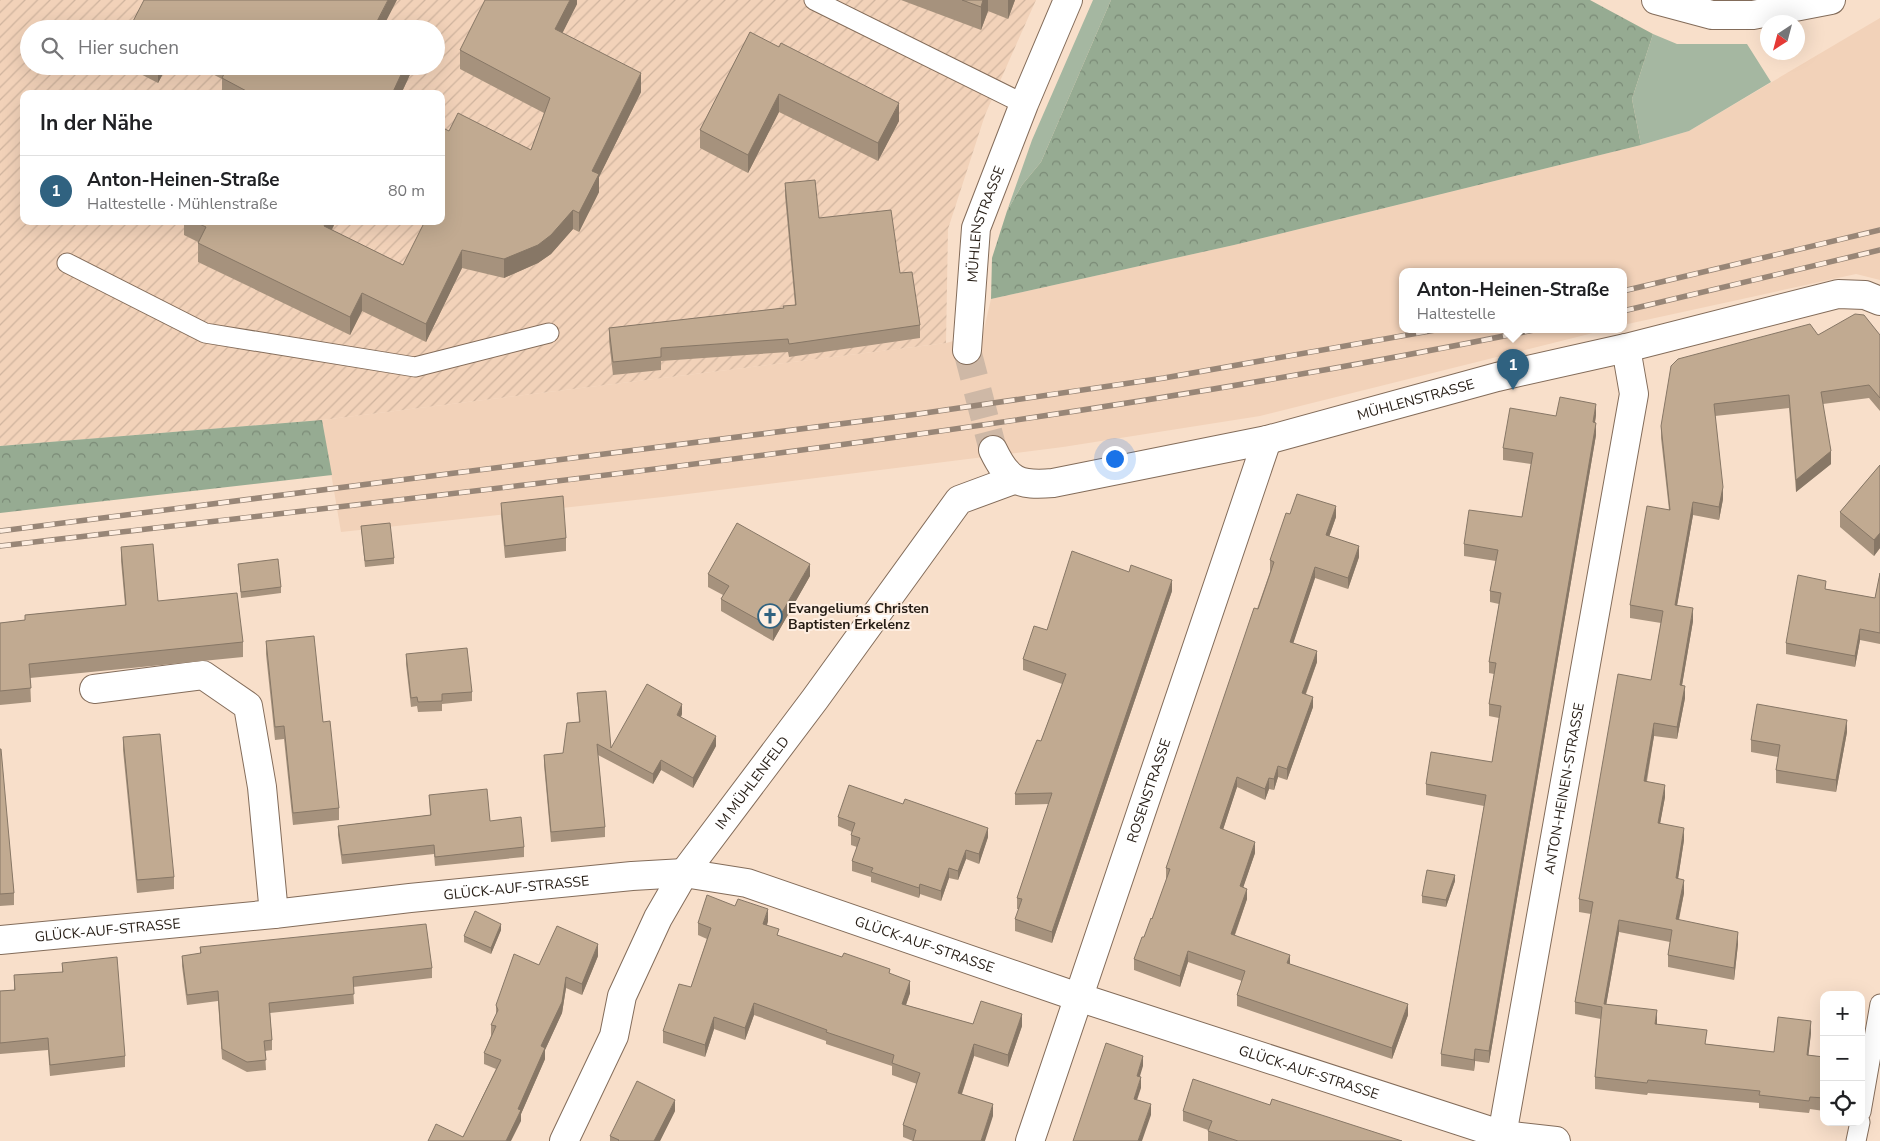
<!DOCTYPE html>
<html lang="de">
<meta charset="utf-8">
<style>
body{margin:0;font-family:"Nunito Sans",sans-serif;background:#f6f6f6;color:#202124}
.controls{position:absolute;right:15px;bottom:15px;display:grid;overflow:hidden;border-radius:10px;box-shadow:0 5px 20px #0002}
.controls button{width:45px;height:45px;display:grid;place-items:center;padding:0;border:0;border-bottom:1px solid #e0e0e0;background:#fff;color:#202124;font:25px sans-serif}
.compass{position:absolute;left:1760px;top:15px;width:45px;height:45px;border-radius:50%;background:#fff;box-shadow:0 5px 20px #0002;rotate:216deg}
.you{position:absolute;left:1114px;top:458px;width:18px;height:18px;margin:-12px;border:4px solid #fff;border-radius:50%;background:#1a73e8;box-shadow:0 0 0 8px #1a73e833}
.badge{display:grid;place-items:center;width:32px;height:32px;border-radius:50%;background:#306280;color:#fff;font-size:16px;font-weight:700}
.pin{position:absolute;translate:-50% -41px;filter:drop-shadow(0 1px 2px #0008)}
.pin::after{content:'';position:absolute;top:26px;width:18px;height:15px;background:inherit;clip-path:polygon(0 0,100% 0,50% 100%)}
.popup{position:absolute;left:1399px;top:268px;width:228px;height:65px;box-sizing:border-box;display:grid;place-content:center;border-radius:10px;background:#fff;filter:drop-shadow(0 1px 4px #0005);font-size:16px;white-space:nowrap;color:#757577}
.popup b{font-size:19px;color:#202124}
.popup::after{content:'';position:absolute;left:50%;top:100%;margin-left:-10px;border:10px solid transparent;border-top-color:#fff}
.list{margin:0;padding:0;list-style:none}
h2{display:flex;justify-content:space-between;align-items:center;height:65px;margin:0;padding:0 20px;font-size:21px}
h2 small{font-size:16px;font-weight:400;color:#757577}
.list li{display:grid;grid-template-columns:32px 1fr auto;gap:15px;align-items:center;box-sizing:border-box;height:70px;padding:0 20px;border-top:1px solid #e0e0e0}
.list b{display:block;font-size:19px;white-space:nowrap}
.list p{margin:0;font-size:16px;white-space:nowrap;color:#757577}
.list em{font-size:16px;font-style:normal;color:#757577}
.icon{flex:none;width:28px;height:28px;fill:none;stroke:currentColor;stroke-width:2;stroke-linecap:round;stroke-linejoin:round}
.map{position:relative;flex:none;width:1880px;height:1141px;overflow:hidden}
.search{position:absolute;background:#fff;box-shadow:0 5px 20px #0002;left:20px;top:20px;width:425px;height:55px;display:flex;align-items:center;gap:12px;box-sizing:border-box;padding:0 18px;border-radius:28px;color:#757577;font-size:19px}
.panel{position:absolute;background:#fff;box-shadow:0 5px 20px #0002;left:20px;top:90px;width:425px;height:135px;border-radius:10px}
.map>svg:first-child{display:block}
.built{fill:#f2d2b9}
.industrial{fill:url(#industrial-furrows);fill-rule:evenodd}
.grass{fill:#a5b7a1}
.forest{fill:url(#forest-crowns)}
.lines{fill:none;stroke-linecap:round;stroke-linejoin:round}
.secondary-tunnel{stroke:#ceb8a6;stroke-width:28;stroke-dasharray:28 14;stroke-linecap:butt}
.lane-casing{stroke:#836c5a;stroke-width:21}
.street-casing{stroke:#836c5a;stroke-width:30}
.secondary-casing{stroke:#836c5a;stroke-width:30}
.lane{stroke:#fff;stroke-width:19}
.street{stroke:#fff;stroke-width:28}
.secondary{stroke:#fff;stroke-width:28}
.rail-casing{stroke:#988677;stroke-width:5.5}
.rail{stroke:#feeee1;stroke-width:4;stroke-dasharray:11;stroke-linecap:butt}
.wall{fill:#a6927d}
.shaded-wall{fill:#877766}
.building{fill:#c1aa91;stroke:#877766}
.labels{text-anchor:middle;stroke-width:4;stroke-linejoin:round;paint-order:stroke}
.street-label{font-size:14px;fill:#251c14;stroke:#feeee1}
.poi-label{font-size:14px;font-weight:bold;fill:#251c14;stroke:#feeee1;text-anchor:start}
</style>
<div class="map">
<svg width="1880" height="1141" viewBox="0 0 1880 1141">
<defs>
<pattern id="industrial-furrows" width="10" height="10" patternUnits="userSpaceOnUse" patternTransform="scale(1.25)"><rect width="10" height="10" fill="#f2d2b9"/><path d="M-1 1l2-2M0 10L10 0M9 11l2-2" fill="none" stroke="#cfb49e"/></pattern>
<pattern id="forest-crowns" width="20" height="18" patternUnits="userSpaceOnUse" patternTransform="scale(1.25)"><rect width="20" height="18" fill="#96ab92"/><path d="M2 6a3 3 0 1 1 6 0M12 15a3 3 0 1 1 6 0" fill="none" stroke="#7a8a76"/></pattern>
</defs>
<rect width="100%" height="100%" fill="#f8dfca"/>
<path class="built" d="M1880,18V280L1856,274L1623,325V271H1403V329H1609L1260,416L1063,447L663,497L341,532L322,420L946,343L983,333L991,299L1234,245L1641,145L1689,131Z"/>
<path class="industrial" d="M0,0H1036L985,115L948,229L946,343L322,420L0,446ZM29,29H436V66H29ZM24,94H441V221H24Z"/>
<path class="grass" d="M1093,0H1111L1041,162L1022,185L1007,211L1032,140Z
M1653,34L1677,44H1747L1771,82L1689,131L1641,145L1632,99Z"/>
<path class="forest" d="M1111,0H1590L1653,34L1632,99L1641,145L1234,245L991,299L992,258L1007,211L1022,185L1041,162Z
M322,420L332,475L0,513V446Z"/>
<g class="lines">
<path class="secondary-tunnel" d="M967,350L993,450"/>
<g class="lane-casing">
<path id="lane" d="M814,0L1024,104
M67,263L205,333L415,367L549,333
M1861,1112L1880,1004
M1856,1141L1860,1122"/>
</g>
<g class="street-casing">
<g id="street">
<path d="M1656,0L1712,15H1753L1831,0"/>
<path d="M94,689L203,675L248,706L262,787L274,914"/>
<path id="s1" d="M0,940L274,914L410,898L632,876L684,873L747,883L1078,997L1503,1135L1556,1141"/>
<path id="s2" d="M564,1141L614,1036L622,996L658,918L684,873L815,699L959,500L1013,480"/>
<path id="s3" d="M1030,1141L1267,440"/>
<path id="s4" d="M1501,1141L1634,394L1626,348"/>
</g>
</g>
<g class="secondary-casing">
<g id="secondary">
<path id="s5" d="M967,350L976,228L1024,104L1068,0"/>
<path id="s6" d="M993,450C1008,481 1018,486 1053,483L1267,440L1497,377L1626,348L1838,294L1865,295L1880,301"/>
</g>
</g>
<use href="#lane" class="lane"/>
<use href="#street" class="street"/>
<use href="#secondary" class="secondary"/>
<g class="rail-casing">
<path id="rail" d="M1623,291L1880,230
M1623,311L1880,250
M0,531L918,414L1164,378L1441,329
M0,546C514,486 1032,433 1539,329"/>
</g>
<use href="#rail" class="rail"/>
</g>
<path class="wall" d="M577,0V4L562,33L641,92L599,177V192L579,232L573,229L551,254L538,263L504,278L462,268L426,342L362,311L350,335L198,262V242L184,235V221H336L332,230L403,265L441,221L449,131L531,150L544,113L460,69V50Z
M901,0H1015L1008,19L988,11L981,30Z
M750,32L899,121L878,161L779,112L748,173L700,148V130Z
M125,66H167L158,83Z
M197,66H413V68L401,94H222V79Z
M785,183L819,218L900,273L920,325V338L789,357L788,352L661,361V370L613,375L609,341V328L783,308L795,305L785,196Z
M1818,335H1880V411L1869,398L1823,404L1831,464L1796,492L1789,408L1715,416L1723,499L1719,520L1693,515L1677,605L1693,621L1682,685L1685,698L1677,739L1654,736L1647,781L1665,797L1660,823L1684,840L1678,879L1684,893L1679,920L1738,944L1734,980L1668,967V955L1670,942L1619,932L1606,1005L1657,1023V1025L1706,1044L1774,1052L1811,1033L1808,1055L1824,1057V1111L1810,1109L1809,1113L1759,1108V1103L1648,1093L1647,1095L1595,1089V1077L1601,1019L1575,1014V1002L1591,914L1579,912V899L1651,680L1661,623L1630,618V605L1669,510L1661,438V426Z
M1596,415L1595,423L1596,435L1489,1063L1475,1061L1474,1071L1441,1066V1054L1484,806L1426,795V784L1492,762L1499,718L1489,716V704L1494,674L1489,673V662L1499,604L1490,602V591L1496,561L1464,556V544L1522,517L1531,464L1503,460V448L1556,416Z
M1880,465V548L1874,556L1840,527V512Z
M501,503L566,538V551L505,558L501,515Z
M1290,514L1336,517L1329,536L1359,557L1348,589L1315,578L1293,643L1317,662L1306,694L1313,707L1287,780L1278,777L1274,790L1269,789L1265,800L1237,787L1223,829L1255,853L1243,887L1247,899L1235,935L1290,964L1408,1015L1392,1059L1237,1006V995L1242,981L1188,962L1180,987L1134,970V959L1152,919L1167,879L1166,878V868L1270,572V560Z
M361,526L394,558V564L365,567Z
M121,547L158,601L243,642V657L30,678L31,702L0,705V623L25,620V615L125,605L121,561Z
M238,564L281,587V593L241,598Z
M1880,573V644L1860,640L1855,667L1786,654V643L1826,589L1875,598Z
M708,574L810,576L773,641L721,611V599L723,595L708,587Z
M1172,591L1052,943L1015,931V919L1019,909H1017V898L1049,804L1015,805V794L1041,741L1062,684L1023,670V659L1047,630Z
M266,641L323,722L339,808V820L293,825L284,739L275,740L266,654Z
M406,654L472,692V701L442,704V711L418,712L417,706L411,707L406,664Z
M577,693L611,748L682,714L681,717L716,746L693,788L661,770L653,784L598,755L605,827V837L551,842L544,765V755L563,753L579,722Z
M1847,732L1836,792L1776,783V770L1778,757L1751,752V740Z
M123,737L174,877V889L137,893L123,750Z
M0,749L14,893V905L0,906Z
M429,795L490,821L524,847V857L435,866L434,854L342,864L338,835V826L430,815Z
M838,817L988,837L979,864L966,859L958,880L949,878L941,901L920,894L919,898L871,882V877L852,871V861L857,847L851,845V835L852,832L838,826Z
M1455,881L1446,907L1422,903V896Z
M768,921L767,925L779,936L890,974L910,993L906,1005L973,1024L1022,1026L1008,1067L974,1056L962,1094L993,1116L913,1141L903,1137V1125L917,1084L892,1075V1066L826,1044V1041L754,1015L745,1040L714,1029L705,1057L663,1043V1031L691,987L707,939L698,935V923Z
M501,930L491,954L464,942V936Z
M200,947L432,968V978L353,987L354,1004L270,1013L272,1040V1050L265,1051L266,1070L247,1072L222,1059L218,1001L187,1005L182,966V956L200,954Z
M598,956L582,995L566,988L562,1013L545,1050V1059L521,1114V1121L463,1137L496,1069L484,1064V1053L491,1036V1025L496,1015V1005L539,965Z
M62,963L125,1056V1067L50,1076L48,1050L0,1054V991L14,990V975L62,972Z
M1270,1105L1402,1141H1208V1130L1183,1121V1111Z
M675,1111L660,1141H610V1136Z"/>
<path class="shaded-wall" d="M388,0H397L382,29H373Z
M570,0H577V4L555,48V29Z
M983,0H988V11L981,30V7Z
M1008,0H1015L1008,19Z
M158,66H167L158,83Z
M405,66H413V68L401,94H392Z
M641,73V92L599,177V192L579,232V213L592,171Z
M779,94V112L748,173V155Z
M899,103V121L878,161V143Z
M573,210V229L551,254L538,263L504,278V259Z
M327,221H336L324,244V226Z
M462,250V268L426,342V324Z
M362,293V311L350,335V317Z
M1596,404V415L1593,434V422Z
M1596,423V435L1489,1063V1051Z
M1831,451V464L1796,492V480Z
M1723,487V499L1719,520V507Z
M1693,502V515L1675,617V605Z
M1336,506V517L1326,546V535Z
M1880,533V548L1874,556V540Z
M1359,546V557L1348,589V578Z
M810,564V576L773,641V628Z
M1315,567V578L1290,653V642Z
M1172,580V591L1052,943V932Z
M1693,608V621L1680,697V685Z
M1860,629V640L1855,667V656Z
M1317,651V662L1302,703V693Z
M1685,686V698L1677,739V727Z
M1313,697V707L1287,780V769Z
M682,704V714L677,725V715Z
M1847,720V732L1836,792V780Z
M1654,723V736L1644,793V781Z
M716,736V746L693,788V778Z
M661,760V770L653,784V774Z
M1278,766V777L1274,790V779Z
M1237,777V787L1220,839V828Z
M1269,778V789L1265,800V789Z
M1665,785V797L1658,835V823Z
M988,828V837L979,864V854Z
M1684,828V840L1676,891V878Z
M1255,842V853L1240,897V886Z
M966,850V859L958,880V871Z
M949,868V878L941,901V891Z
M1455,875V881L1446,907V900Z
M1684,880V893L1676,932V919Z
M920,884V894L919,898V888Z
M1247,889V899L1231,945V934Z
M768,909V921L763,936V924Z
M1619,920V932L1604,1017V1004Z
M501,924V930L491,954V948Z
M1738,932V944L1734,980V968Z
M598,944V956L582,995V984Z
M1188,951V962L1180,987V976Z
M1290,955V965L1287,963Z
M566,977V988L562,1013L545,1050V1059L521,1114V1121L511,1141H506L541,1046Z
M910,981V993L902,1016V1004Z
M754,1003V1015L745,1040V1028Z
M1408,1004V1015L1392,1059V1048Z
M1657,1010V1023L1655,1037V1024Z
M1022,1014V1026L1008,1067V1055Z
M714,1017V1029L705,1057V1045Z
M1811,1021V1033L1807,1068V1055Z
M974,1044V1056L958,1105V1093Z
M1475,1049V1061L1474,1071V1060Z
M1143,1056V1066L1137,1086V1076Z
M1141,1077V1088L1134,1109V1099Z
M675,1100V1111L660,1141H654Z
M993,1104V1116L985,1141H981Z
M1151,1104V1115L1142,1141H1138Z"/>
<path class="building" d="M144,0H388L373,29H129Z
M485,0H570L555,29L641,73L592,171L599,174L579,213L573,210L551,235L538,245L504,259L462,250L426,324L362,293L350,317L198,243L206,227L193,221H327L324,226L403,265L425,221H441V127L449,131L458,113L531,150L550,98L460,50Z
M962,0H983L981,7Z
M750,32L779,47L781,43L899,103L878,143L779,94L748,155L700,130Z
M228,66H405L392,94H252L222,78Z
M815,180L819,218L891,210L900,273L912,272L920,325L789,344L788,339L661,348V357L613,362L609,328L784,308L783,306L796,305L785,183Z
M1855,314L1864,315L1880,335V398L1869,385L1821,392L1831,451L1796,480L1789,395L1714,404L1723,487L1719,507L1693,502L1675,605L1693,608L1680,685L1685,686L1677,727L1654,723L1644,781L1665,785L1658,823L1684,828L1676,878L1684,880L1676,919L1738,932L1734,968L1668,955L1672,930L1619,920L1604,1004L1657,1010L1655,1024L1707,1030L1705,1044L1774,1052L1778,1017L1811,1021L1807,1055L1824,1057V1098L1810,1097L1809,1101L1759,1095L1760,1091L1648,1080L1647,1083L1595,1077L1602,1007L1575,1002L1593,902L1579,899L1618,674L1651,680L1663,611L1630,605L1647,506L1670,510L1661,426L1671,366L1678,359L1810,324L1818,335Z
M1560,397L1596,404L1593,422L1596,423L1489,1051L1475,1049L1474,1060L1441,1054L1486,795L1426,784L1431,752L1492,762L1501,706L1489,704L1496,663L1489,662L1501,593L1490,591L1498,550L1464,544L1469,510L1522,517L1533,453L1503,448L1510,408L1556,416Z
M1880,465V533L1874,540L1840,512Z
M1297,494L1336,506L1326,535L1359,546L1348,578L1315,567L1290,642L1317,651L1302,693L1313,697L1287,769L1278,766L1274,779L1269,778L1265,789L1237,777L1220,828L1255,842L1240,886L1247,889L1231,934L1290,955L1287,963L1408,1004L1392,1048L1237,995L1245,971L1188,951L1180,976L1134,959L1142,937H1144L1151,918L1152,919L1170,869L1166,868L1254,608L1258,609L1274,562L1270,560L1286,513L1290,514Z
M563,496L566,538L505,546L501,503Z
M390,523L394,558L365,561L361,526Z
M737,523L810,564L773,628L721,599L729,586L708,574Z
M153,544L158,601L237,593L243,642L29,664L31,688L0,691V623L25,620V615L126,605L121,547Z
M1072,551L1129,572L1131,565L1172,580L1052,932L1015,919L1022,899L1017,898L1052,793L1015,794L1037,740L1041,741L1066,674L1023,659L1034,626L1047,630Z
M278,559L281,587L241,592L238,564Z
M1880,573V633L1860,629L1855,656L1786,643L1798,575L1826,581L1825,589L1875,598Z
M314,636L323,722L330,721L339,808L293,813L284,726L275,727L266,641Z
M467,648L472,692L442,694V701L418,702L417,697L411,698L406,654Z
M647,684L682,704L677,715L716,736L693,778L661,760L653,774L597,744L605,827L551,832L544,755L563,753L567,723L580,722L577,693L606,691L611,748Z
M1757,704L1847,720L1836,780L1776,770L1780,745L1751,740Z
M160,734L174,877L137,880L123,737Z
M0,749H1L14,893L0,894Z
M849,785L903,804L905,799L988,828L979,854L966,850L958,871L949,868L941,891L920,884L919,888L871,872L873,868L852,861L860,838L851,835L855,823L838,817Z
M487,789L490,821L521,817L524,847L435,857L434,845L342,855L338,826L431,815L429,795Z
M1427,870L1455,875L1446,900L1422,896Z
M707,895L735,906L738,899L768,909L763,924L779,929L777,935L842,957L844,953L890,969L889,973L910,981L902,1004L973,1024L981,1001L1022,1014L1008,1055L974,1044L958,1093L993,1104L981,1141H913L916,1130L903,1125L920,1073L892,1063L894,1055L826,1032L827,1030L754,1003L745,1028L714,1017L705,1045L663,1031L679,984L691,987L711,928L698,923Z
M475,911L501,924L491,948L464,936Z
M426,924L432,968L353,977L354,994L269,1003L272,1040L264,1041L266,1060L247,1062L222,1049L218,991L187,995L182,956L201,953L200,947Z
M557,926L598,944L582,984L566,977L562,1002L541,1046L545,1048L518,1109L521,1110L506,1141H428L436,1124L463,1137L501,1060L484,1053L496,1026L491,1025L498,1010L496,1005L514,954L539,965Z
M117,957L125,1056L50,1065L48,1038L0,1043V991L15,990L14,975L63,972L62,963Z
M1106,1043L1143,1056L1137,1076L1141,1077L1134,1099L1151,1104L1138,1141H1073Z
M1193,1079L1270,1105L1272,1099L1402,1141H1238L1208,1131L1212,1121L1183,1111Z
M637,1081L675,1100L654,1141H618L619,1140L610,1136Z"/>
<defs>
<g id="church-ring" transform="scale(1.25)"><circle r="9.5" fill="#feeee1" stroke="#306280" stroke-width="1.5"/><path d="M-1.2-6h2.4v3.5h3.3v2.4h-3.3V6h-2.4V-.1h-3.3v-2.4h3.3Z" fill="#306280"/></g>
</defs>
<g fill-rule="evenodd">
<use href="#church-ring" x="770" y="616"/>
</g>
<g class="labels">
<g class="street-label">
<text dy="5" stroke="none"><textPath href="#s5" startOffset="128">MÜHLENSTRASSE</textPath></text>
<text dy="5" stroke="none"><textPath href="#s6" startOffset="448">MÜHLENSTRASSE</textPath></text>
<text dy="5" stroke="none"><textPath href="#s2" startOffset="408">IM MÜHLENFELD</textPath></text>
<text dy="5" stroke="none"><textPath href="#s4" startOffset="358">ANTON-HEINEN-STRASSE</textPath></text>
<text dy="5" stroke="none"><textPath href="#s3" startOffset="370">ROSENSTRASSE</textPath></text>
<text dy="5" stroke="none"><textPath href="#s1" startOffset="519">GLÜCK-AUF-STRASSE</textPath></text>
<text dy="5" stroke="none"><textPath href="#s1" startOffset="108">GLÜCK-AUF-STRASSE</textPath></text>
<text dy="5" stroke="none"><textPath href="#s1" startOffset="939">GLÜCK-AUF-STRASSE</textPath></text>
<text dy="5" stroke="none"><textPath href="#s1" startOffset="1344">GLÜCK-AUF-STRASSE</textPath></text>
</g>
<g class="poi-label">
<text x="788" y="613">Evangeliums Christen<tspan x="788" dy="16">Baptisten Erkelenz</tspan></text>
</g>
</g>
</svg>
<div class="controls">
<button>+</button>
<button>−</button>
<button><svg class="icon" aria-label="locate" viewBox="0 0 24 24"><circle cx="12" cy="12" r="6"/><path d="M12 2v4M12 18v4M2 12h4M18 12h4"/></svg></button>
</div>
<svg class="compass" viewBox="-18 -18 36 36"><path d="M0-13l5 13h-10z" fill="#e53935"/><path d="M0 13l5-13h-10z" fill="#757577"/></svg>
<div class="you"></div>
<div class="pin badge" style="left:1513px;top:390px">1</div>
<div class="popup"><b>Anton-Heinen-Straße</b>Haltestelle</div>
<div class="search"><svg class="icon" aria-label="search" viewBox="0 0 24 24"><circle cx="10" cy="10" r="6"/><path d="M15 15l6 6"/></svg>Hier suchen</div>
<section class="panel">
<h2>In der Nähe<small></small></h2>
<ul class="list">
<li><span class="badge">1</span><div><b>Anton-Heinen-Straße</b><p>Haltestelle · Mühlenstraße</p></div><em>80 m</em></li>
</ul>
</section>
</div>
